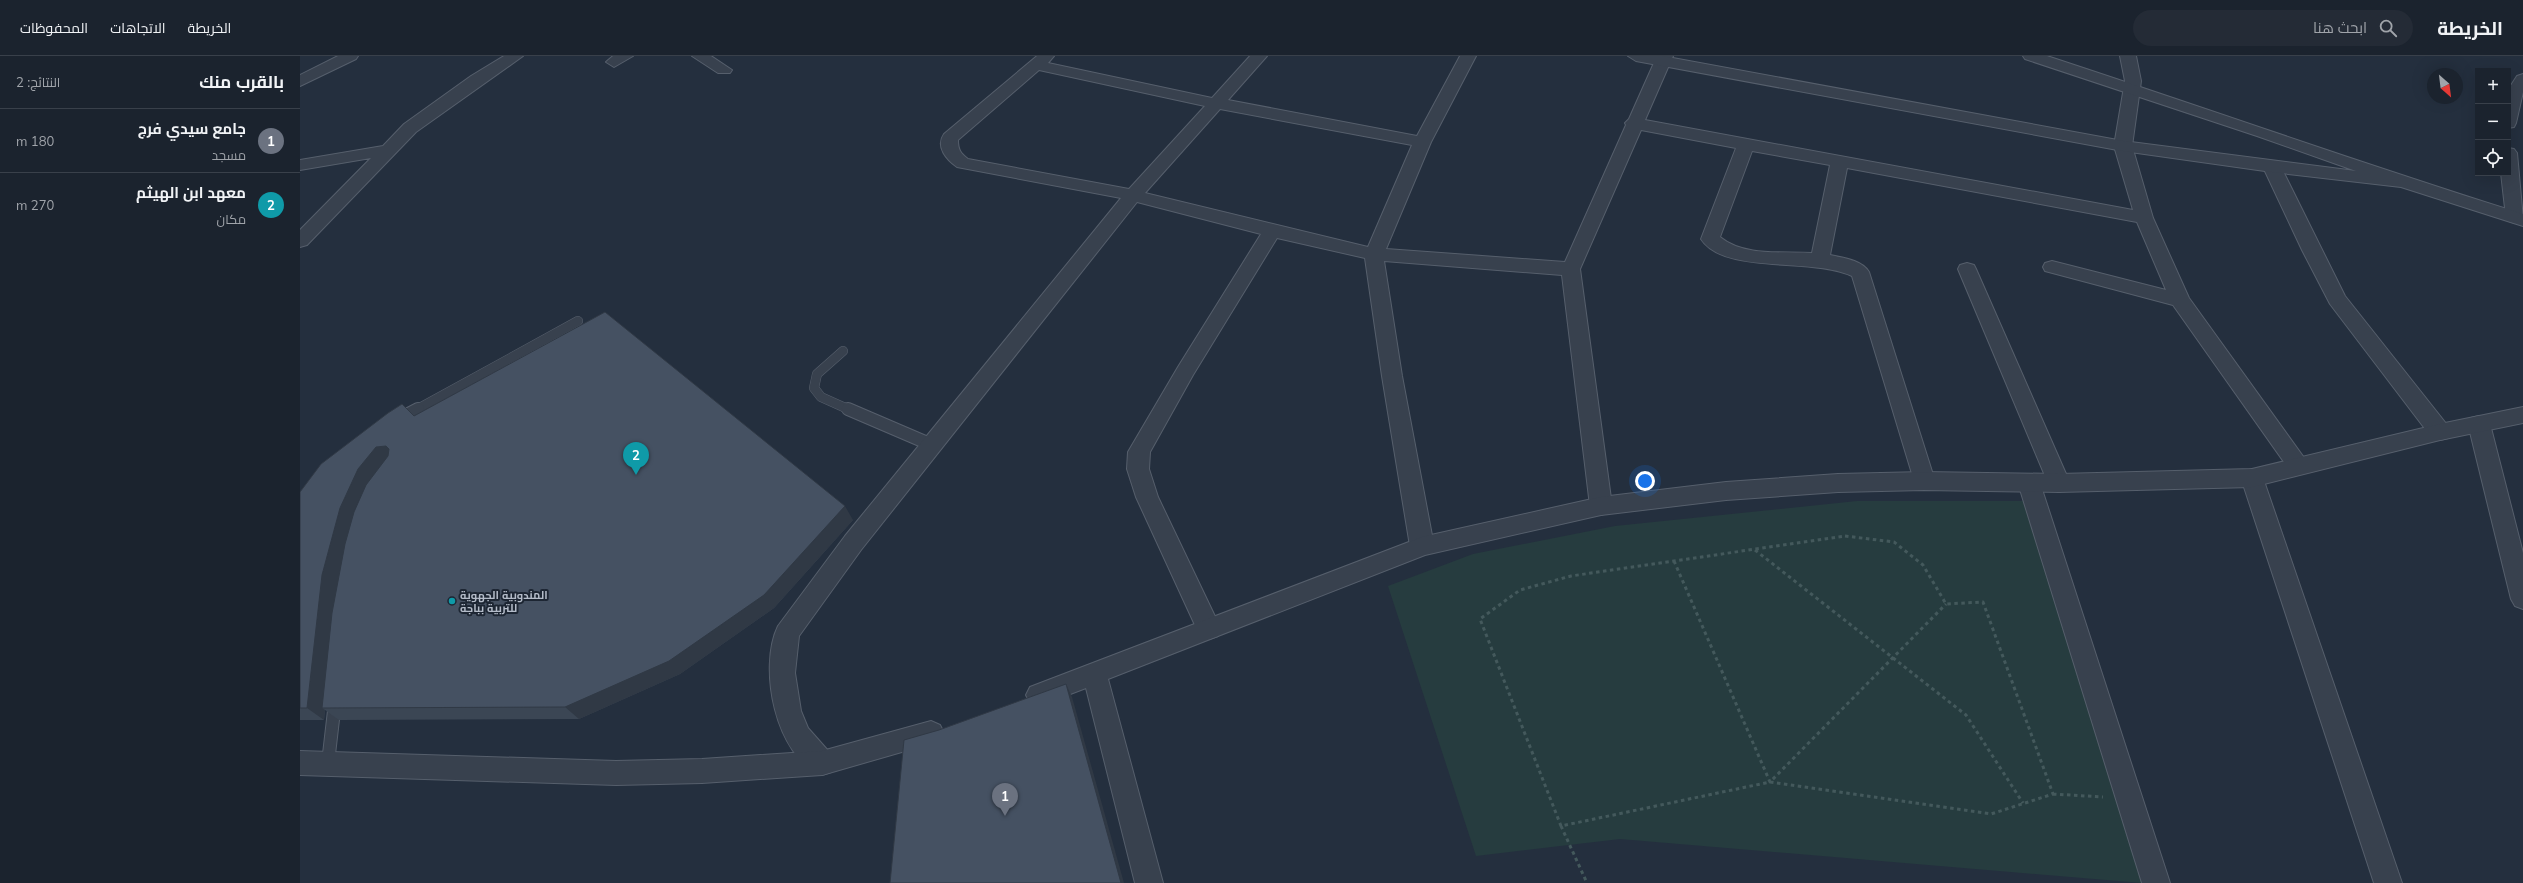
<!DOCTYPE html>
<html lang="ar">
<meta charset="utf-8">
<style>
body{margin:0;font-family:Mulish,Cairo,sans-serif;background:#242b36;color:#f1f3f6;direction:rtl}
.controls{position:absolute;right:12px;top:12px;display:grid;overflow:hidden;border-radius:0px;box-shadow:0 4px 16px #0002}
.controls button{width:36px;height:36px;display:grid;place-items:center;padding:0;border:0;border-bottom:1px solid #39404a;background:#1b232e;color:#f1f3f6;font:20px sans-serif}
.compass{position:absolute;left:2127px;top:12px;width:36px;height:36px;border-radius:50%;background:#1b232e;box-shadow:0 4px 16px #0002;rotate:152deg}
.you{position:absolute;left:1345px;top:425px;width:14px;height:14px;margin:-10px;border:3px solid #fff;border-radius:50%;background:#1a73e8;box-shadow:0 0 0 6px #1a73e833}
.badge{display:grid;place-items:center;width:26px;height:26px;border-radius:50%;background:#d93025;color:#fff;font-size:13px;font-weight:700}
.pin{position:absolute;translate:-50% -33px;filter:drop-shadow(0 1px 2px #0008)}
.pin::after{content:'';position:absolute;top:21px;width:14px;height:12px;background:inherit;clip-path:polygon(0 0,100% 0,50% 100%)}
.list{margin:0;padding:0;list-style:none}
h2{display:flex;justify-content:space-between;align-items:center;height:52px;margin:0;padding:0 16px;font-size:17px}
h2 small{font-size:13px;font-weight:400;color:#a0a4aa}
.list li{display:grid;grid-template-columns:26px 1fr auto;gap:12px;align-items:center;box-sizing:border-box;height:64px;padding:0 16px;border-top:1px solid #39404a}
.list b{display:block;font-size:15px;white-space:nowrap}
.list p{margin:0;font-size:13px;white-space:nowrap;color:#a0a4aa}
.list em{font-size:13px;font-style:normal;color:#a0a4aa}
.icon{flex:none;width:22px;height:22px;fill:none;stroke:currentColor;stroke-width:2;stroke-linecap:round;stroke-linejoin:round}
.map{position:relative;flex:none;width:2223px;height:827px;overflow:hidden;direction:ltr}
header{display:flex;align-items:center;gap:24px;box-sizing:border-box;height:56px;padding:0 20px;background:#1b232e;border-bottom:1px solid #39404a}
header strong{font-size:19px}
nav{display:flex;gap:22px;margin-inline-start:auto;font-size:14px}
.search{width:280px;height:36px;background:#242b36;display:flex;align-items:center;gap:10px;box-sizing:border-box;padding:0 14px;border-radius:22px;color:#a0a4aa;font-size:15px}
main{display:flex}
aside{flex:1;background:#1b232e}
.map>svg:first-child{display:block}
.green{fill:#263c3f}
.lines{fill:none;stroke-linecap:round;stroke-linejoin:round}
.service-far1-casing{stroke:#565f6c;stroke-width:10}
.service-casing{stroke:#565f6c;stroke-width:14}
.minor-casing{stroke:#565f6c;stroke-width:2}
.tertiary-casing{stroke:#565f6c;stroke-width:2}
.path{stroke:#44595c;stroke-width:3;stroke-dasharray:3.5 3.5;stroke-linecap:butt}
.service-far1{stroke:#38414e;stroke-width:9}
.service{stroke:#38414e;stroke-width:12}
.minor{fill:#38414e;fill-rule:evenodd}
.tertiary{fill:#38414e;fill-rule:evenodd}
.wall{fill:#3b4654}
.shaded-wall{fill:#303945}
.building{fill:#455162;stroke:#303945}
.culture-dot{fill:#0f9aa8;stroke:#1d2633;stroke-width:1.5}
.labels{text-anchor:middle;stroke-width:4;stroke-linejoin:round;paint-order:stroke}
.poi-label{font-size:11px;font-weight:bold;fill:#b4bcc9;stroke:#1d2633;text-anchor:start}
</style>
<header>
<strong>الخريطة</strong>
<div class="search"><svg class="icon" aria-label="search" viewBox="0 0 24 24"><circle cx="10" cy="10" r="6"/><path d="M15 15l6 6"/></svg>ابحث هنا</div>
<nav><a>الخريطة</a><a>الاتجاهات</a><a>المحفوظات</a></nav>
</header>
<main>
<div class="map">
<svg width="2223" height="827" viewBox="0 0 2223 827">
<rect width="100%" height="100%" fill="#242f3e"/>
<path class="green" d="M1557,445H1723L1819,742L1842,827L1320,783L1176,800L1088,530L1173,498L1315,470Z"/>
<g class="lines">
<g class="service-far1-casing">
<path id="service-far1" d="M543,295L517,318L514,332L521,341L550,354
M116,354L278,265"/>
</g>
<g class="service-casing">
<path id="service" d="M548,353L632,389
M97,364L118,353
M28,707L35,646"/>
</g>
<g class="minor-casing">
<path id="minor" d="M38,0H58L56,3L0,30V19Z
M204,0H223L116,76L7,189L0,191V174L71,102L0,114V104L83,90L104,68L171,20Z
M313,0H333L314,11L306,6Z
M392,0H411L432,14L430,17H418Z
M737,0H754L748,7L912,42L950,0H967L928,44L1117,80L1160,0H1176L1131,86L1086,193L1265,206L1326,69L1325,67L1329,63L1357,0H1373L1345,64L1833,154L1814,90L1825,25L1820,0H1836L1841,25L1832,90L1853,162L1889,242L2010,410L2007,416L1999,418L1991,416L1873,249L1745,215L1743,211L1745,207L1752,205L1866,234L1837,166L1547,112L1530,199C1543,202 1562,204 1569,216L1635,425L1632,431L1624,434L1616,431L1552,220C1512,201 1424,219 1401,183L1436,92L1341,74L1280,213L1312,450L1309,456L1301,459L1293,456L1290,450L1262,219L1084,205L1102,320L1134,490L1130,497L1122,499L1114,497L1110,490L1082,320L1065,202L977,182L893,319L850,396L849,413L858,441L921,573L918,580L909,583L900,580L836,441L827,413L828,396L878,311L961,178L837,146L561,494L499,580L495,617L501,655L508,672L531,698L535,707L531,716L522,719C475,701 458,611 478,570L545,480L821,142L657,111C647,104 635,91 644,78ZM739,14L905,50L829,133L668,103C660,97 658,93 658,84ZM920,53L1112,89L1068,191L845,137ZM1452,95L1530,109L1512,197C1482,195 1445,201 1420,181Z
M2223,18V36L2216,67L2214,71L2208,72V34L2217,20Z
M2208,92L2214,93L2217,97L2223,163L2215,167L2209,165L2206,161L2201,117H2208Z
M1972,106L1978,107L1981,111L2045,240L2148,370L2151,376L2148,382L2140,384L2132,382L2030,248L2002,194L1963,111L1966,107Z
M1667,207L1674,209L1676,213L1770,427L1767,433L1759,436L1751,433L1748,427L1658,213L1660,209Z
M2179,360L2187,362L2190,368L2223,497V553L2215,550L2211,543L2168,368L2171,362Z
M1952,413L1960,416L1963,422L2102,827H2074L1941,422L1944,416Z
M1729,418L1737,421L1740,427L1870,827H1842L1718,427L1721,421Z"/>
</g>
<g class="tertiary-casing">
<path id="tertiary" d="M1328,0H1362L1823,85L2056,115L1957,80L1725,3L1723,0H1747C1906,52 2063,108 2223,158V170L2101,131L1972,116L1823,95L1336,5Z
M2223,351V367L2140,384L1952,431L1759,436L1624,434L1538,436L1426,444L1301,459L1125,499L808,623L863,827H835L786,632L739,650L730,647L726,639L730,631L1122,481L1301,441L1426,426L1538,418L1624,416L1759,418L1952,413L2140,368Z
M631,665L640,669L644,677L640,685L522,719L402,727L316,729L0,719V695L316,705L402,703L522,695Z"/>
</g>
<path class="path" d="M1545,480L1594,486L1623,509L1646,548L1683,546L1753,738L1691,758L1470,726L1261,770L1180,563L1220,534L1271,520Z
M1455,494L1666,659L1723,747
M1374,505L1470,726L1646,548
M1753,738L1803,741
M1261,770L1287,827"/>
<use href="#service-far1" class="service-far1"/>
<use href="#service" class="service"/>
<use href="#minor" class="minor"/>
<use href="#tertiary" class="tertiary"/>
</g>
<path class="wall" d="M114,360L553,464L474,552L380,618L279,663L39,664L25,654L24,664H0V436Z"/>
<path class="shaded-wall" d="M86,390L100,404L22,652L25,654L24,664L7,652L22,519L40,452L58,413L76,391Z
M545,450L553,464L474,552L380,618L279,663L265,651Z
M766,628L772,641L824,827H821Z"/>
<path class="building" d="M305,256L545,450L464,539L369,605L265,651L22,652L32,557L45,488L54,456L66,429L88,400L89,393L86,390L76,391L58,413L40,452L22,519L7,652H0V436L21,408L88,357L102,348L114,360Z
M766,628L821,827H590L604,684L639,674Z"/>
<circle class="culture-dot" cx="152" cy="545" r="4"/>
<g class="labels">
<g class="poi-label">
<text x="160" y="543">المندوبية الجهوية<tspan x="160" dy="13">للتربية بباجة</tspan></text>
</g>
</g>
</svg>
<div class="controls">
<button>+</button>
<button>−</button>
<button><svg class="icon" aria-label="locate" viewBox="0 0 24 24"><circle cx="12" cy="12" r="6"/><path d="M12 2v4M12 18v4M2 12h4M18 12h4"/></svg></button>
</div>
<svg class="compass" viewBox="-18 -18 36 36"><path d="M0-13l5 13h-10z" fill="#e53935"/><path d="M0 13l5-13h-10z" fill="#a0a4aa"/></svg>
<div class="you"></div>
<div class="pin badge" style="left:705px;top:760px;background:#6b7280">1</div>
<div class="pin badge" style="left:336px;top:419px;background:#0f9aa8">2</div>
</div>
<aside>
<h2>بالقرب منك<small>النتائج: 2</small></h2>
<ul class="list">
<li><span class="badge" style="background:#6b7280">1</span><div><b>جامع سيدي فرج</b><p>مسجد</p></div><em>180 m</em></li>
<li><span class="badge" style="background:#0f9aa8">2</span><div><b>معهد ابن الهيثم</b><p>مكان</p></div><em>270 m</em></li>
</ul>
</aside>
</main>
